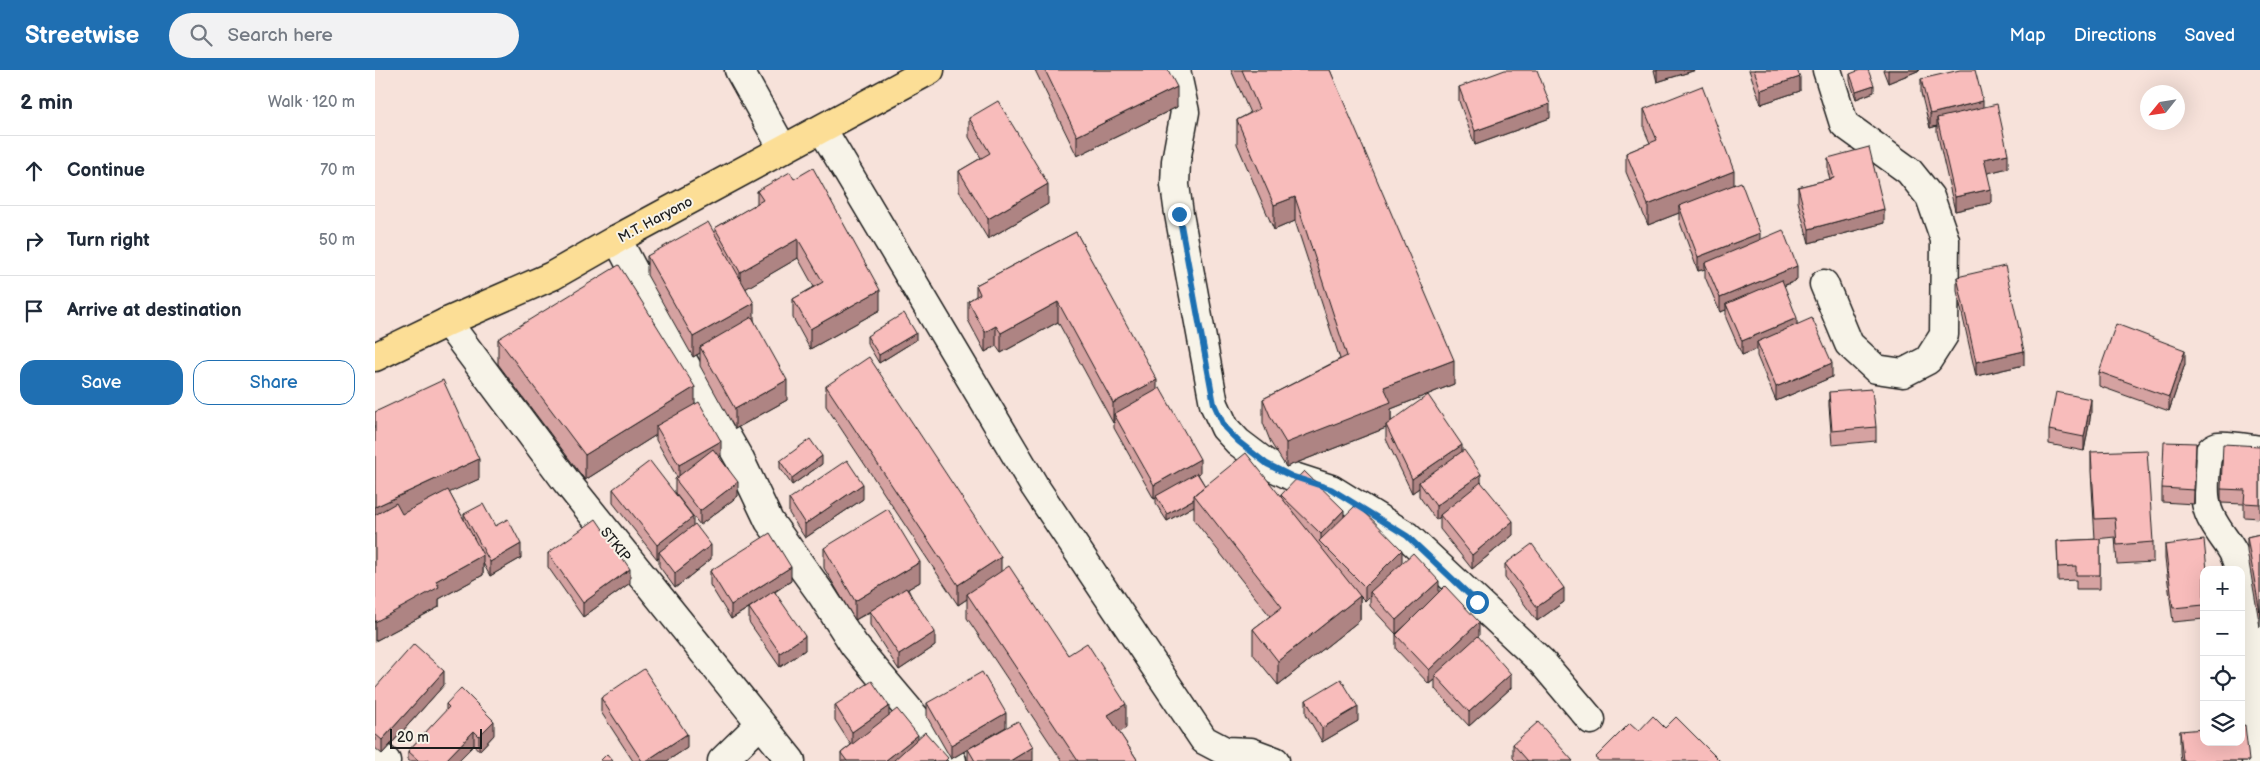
<!DOCTYPE html>
<meta charset="utf-8">
<style>
body{margin:0;font-family:"Balsamiq Sans",sans-serif;background:#f2f2f3;color:#1f2937}
.controls{position:absolute;right:15px;bottom:15px;display:grid;overflow:hidden;border-radius:10px;box-shadow:0 5px 20px #0002}
.controls button{width:45px;height:45px;display:grid;place-items:center;padding:0;border:0;border-bottom:1px solid #e0e1e3;background:#fff;color:#1f2937;font:25px sans-serif}
.compass{position:absolute;left:1765px;top:15px;width:45px;height:45px;border-radius:50%;background:#fff;box-shadow:0 5px 20px #0002;rotate:240deg}
.scale{position:absolute;left:15px;bottom:12px;width:92px;box-sizing:border-box;padding-left:5px;border:2px solid #1c1c1c;border-top:0;font-size:14px;line-height:18px;white-space:nowrap;color:#1c1c1c;-webkit-text-stroke:4px #f7f3e8;paint-order:stroke}
.stop{position:absolute;width:15px;height:15px;margin:-11px;border:4px solid #1f6fb2;border-radius:50%;background:#fff}
.stop.end{background:#1f6fb2;border-color:#fff;box-shadow:0 1px 5px #0008}
.list{margin:0;padding:0;list-style:none}
h2{display:flex;justify-content:space-between;align-items:center;height:65px;margin:0;padding:0 20px;font-size:21px}
h2 small{font-size:16px;font-weight:400;color:#747a83}
.list li{display:grid;grid-template-columns:32px 1fr auto;gap:15px;align-items:center;box-sizing:border-box;height:70px;padding:0 20px;border-top:1px solid #e0e1e3}
.list b{display:block;font-size:19px;white-space:nowrap}
.list em{font-size:16px;font-style:normal;color:#747a83}
.actions{display:flex;gap:10px;padding:15px 20px}
.actions a{flex:1;padding:11px 0;border:1px solid #1f6fb2;border-radius:15px;text-align:center;font-size:18px;color:#1f6fb2}
.actions .main{background:#1f6fb2;color:#fff}
.icon{flex:none;width:28px;height:28px;fill:none;stroke:currentColor;stroke-width:2;stroke-linecap:round;stroke-linejoin:round}
.map{position:relative;flex:none;width:1885px;height:691px;overflow:hidden}
header{display:flex;align-items:center;gap:30px;box-sizing:border-box;height:70px;padding:0 25px;background:#1f6fb2;color:#fff}
header strong{font-size:24px}
nav{display:flex;gap:28px;margin-inline-start:auto;font-size:18px}
.search{width:350px;height:45px;background:#f2f2f3;display:flex;align-items:center;gap:12px;box-sizing:border-box;padding:0 18px;border-radius:28px;color:#747a83;font-size:19px}
main{display:flex}
aside{flex:1;background:#fff}
.map>svg:first-child{display:block}
.lines{fill:none;stroke-linecap:round;stroke-linejoin:round}
.minor-casing{stroke:#1c1c1c;stroke-width:31}
.highway-casing{stroke:#1c1c1c;stroke-width:31}
.minor{stroke:#f7f3e8;stroke-width:28}
.highway{stroke:#fcde96;stroke-width:28}
.wall{fill:#d5a2a1;stroke:#1c1c1c}
.shaded-wall{fill:#ae8483;stroke:#1c1c1c}
.building{fill:#f8bcbb;stroke:#1c1c1c}
.route{stroke:#1f6fb2;stroke-width:6}
.labels{text-anchor:middle;stroke-width:4;stroke-linejoin:round;paint-order:stroke}
.street-label{font-size:14px;fill:#1c1c1c;stroke:#f7f3e8}
</style>
<header>
<strong>Streetwise</strong>
<div class="search"><svg class="icon" aria-label="search" viewBox="0 0 24 24"><circle cx="10" cy="10" r="6"/><path d="M15 15l6 6"/></svg>Search here</div>
<nav><a>Map</a><a>Directions</a><a>Saved</a></nav>
</header>
<main>
<aside>
<h2>2 min<small>Walk · 120 m</small></h2>
<ul class="list">
<li><svg class="icon" aria-label="ahead" viewBox="0 0 24 24"><path d="M12 20V5M6 11l6-6 6 6"/></svg><div><b>Continue</b></div><em>70 m</em></li>
<li><svg class="icon" aria-label="right" viewBox="0 0 24 24"><path d="M7 20v-9h11M14 6l5 5-5 5"/></svg><div><b>Turn right</b></div><em>50 m</em></li>
<li><svg class="icon" aria-label="arrive" viewBox="0 0 24 24"><path d="M6 21V4h12l-3 4 3 4H6"/></svg><div><b>Arrive at destination</b></div></li>
</ul>
<div class="actions"><a class="main">Save</a><a>Share</a></div>
</aside>
<div class="map">
<svg width="1885" height="691" viewBox="0 0 1885 691">
<rect width="100%" height="100%" fill="#f7e2da"/>
<filter id="ink" filterUnits="userSpaceOnUse"><feTurbulence type="fractalNoise" baseFrequency=".02" numOctaves="2"/><feDisplacementMap in="SourceGraphic" scale="10" xChannelSelector="R" yChannelSelector="G"/><feConvolveMatrix kernelMatrix="1 2 1 2 8 2 1 2 1" color-interpolation-filters="sRGB"/></filter>
<g filter="url(#ink)">
<g class="lines">
<g class="minor-casing">
<path id="minor" d="M364,0L408,79
M801,0L810,42L801,91L800,115L804,144L839,334L850,358L863,372L892,394L916,406L956,419L1032,466L1167,592L1216,650
M447,59L660,417L829,670L850,681L876,682L900,691
M242,169L284,249L365,390L394,451L447,525L479,575L577,691
M1449,214L1474,274L1501,299L1528,303L1553,290L1569,265L1570,170L1555,127L1534,101L1469,54L1452,0
M72,252L191,411L416,691
M1864,500C1860,478 1849,471 1839,453C1828,436 1829,417 1831,398C1831,389 1833,379 1843,376C1852,374 1875,379 1885,380
M1866,513C1877,573 1882,630 1881,691
M0,682L11,691
M347,691L385,654"/>
</g>
<g class="highway-casing">
<path id="highway" d="M0,287L72,252L177,206L242,169L555,0"/>
</g>
<use href="#minor" class="minor"/>
<use href="#highway" class="highway"/>
</g>
<path class="wall" d="M660,0H793L802,37L702,86Z
M856,0H955L1079,314L1016,339V351L1087,382L1138,465L1097,499L1065,459V447L1061,450L1044,426V418L1037,423L1011,369V358L911,397L896,373L888,353V329L965,289L920,151L899,160L862,74V50L875,43Z
M1279,0H1321L1282,12Z
M1374,0H1422L1425,21L1386,34Z
M1508,0H1545L1513,13Z
M1475,4L1499,22L1481,29L1475,11Z
M1546,9L1608,37L1633,98L1612,103L1616,133L1580,141L1562,62V56L1555,58L1546,23Z
M1084,17L1175,48L1100,75L1084,31Z
M1269,39L1359,115L1385,170L1422,210L1409,216L1422,254L1457,307L1401,331L1382,286V279L1367,285L1351,248V240L1345,242L1330,207V199L1323,201L1304,150V143L1273,155L1251,102V83L1275,73L1269,59Z
M594,48L673,134L613,169L584,121V101L606,88L594,67Z
M1453,88L1509,153L1434,173L1423,132V117L1455,109L1453,102Z
M419,109L505,240L435,279L418,248V229L439,217L423,188L371,218L379,250L412,330L360,359L325,296V283L318,287L272,205V186L340,163V158L382,134V121Z
M701,162L825,403L823,404L830,416L906,428V425L969,447L1064,523L1104,566L1103,567L1136,618L1094,656L1060,619V609L1054,614L1021,579V564L995,536V526L990,531L985,526V550L903,615L878,584V559L895,546L819,450V436L792,451L781,434V428L779,429L739,358V352L738,353L683,252L626,283L621,276L610,282L593,250V231L601,226V215Z
M1582,207L1649,295L1601,306L1582,221Z
M492,266L541,270L504,293L492,273Z
M123,269L320,334L346,386L344,387L363,426L325,455L300,423V409L302,407L281,370V365L210,410L123,294Z
M1810,294L1794,341L1724,316V302Z
M451,316L626,501L751,658L744,662L763,691H687L592,548V529L583,535L451,336Z
M1454,322L1501,357V371L1457,375L1454,336Z
M0,342L104,409L74,422L89,450V444L120,456L146,488L115,506L108,493V505L64,529V537L0,571Z
M1716,343L1709,381L1674,374V360Z
M1885,376V448L1869,447V434L1846,433V419Z
M1716,382L1778,472V492L1742,494L1740,467L1720,469L1716,401Z
M1821,388L1819,434L1787,432V418Z
M405,391L447,394L417,415L405,398Z
M238,419L318,456L336,489L300,518L284,496V488L282,489L238,433Z
M414,429H488L430,468L414,443Z
M1885,464V557L1872,481V467Z
M1725,469V519H1701V510L1683,511L1682,471Z
M1790,475L1829,500V549L1798,552L1790,489Z
M449,478L545,512L533,519L560,576L524,600L495,555V542L480,550L449,498Z
M173,483L255,513L208,547L173,497Z
M1130,494L1189,532L1162,551L1130,508Z
M335,501L416,511L400,522L430,580L405,597L374,552V538L382,533L356,549L335,515Z
M69,615L7,684L0,678V618Z
M226,628L312,678L292,691H258L226,642Z
M931,630L983,651L947,672L931,644Z
M552,633L631,657L576,689L552,647Z
M71,634L119,665L104,681L99,675L83,691H33V681L71,641Z
M460,635L514,645L543,669L573,691H466V683L476,675L460,650Z
M1805,661L1874,691H1806L1805,681Z
M1138,674L1198,691H1141L1138,688Z
M593,679L658,691H593Z"/>
<path class="shaded-wall" d="M1282,0H1321L1282,12Z
M1513,0H1545L1513,13Z
M1425,7V21L1386,34V20Z
M1499,15V22L1481,29V21Z
M802,17V37L702,86V66Z
M1608,31V45L1562,48V56L1555,58V44Z
M1175,34V48L1100,75V61Z
M1633,84V98L1609,104V89Z
M1359,101V121L1304,136V143L1273,155V135Z
M673,114V134L613,169V149Z
M1616,119V133L1580,141V127Z
M920,127V151L899,160V135Z
M1509,139V153L1434,173V159Z
M1385,163V177L1330,193V199L1323,201V187Z
M423,169V188L365,222V202Z
M1422,196V210L1353,239L1351,234V240L1345,242V228Z
M505,220V240L435,279V259Z
M683,232V252L626,283V263Z
M379,233V253L325,277V283L318,287V267Z
M1422,248V262L1382,272V279L1367,285V271Z
M621,256V276L610,282V262Z
M541,263V270L504,293V285Z
M1810,280V294L1794,341V327Z
M1649,281V295L1601,306V292Z
M1079,290V314L1016,339V356L1011,355V358L911,397V373L1009,317Z
M1457,293V307L1401,331V317Z
M412,310V330L360,359V339Z
M782,310V329L739,344V352L738,353V333Z
M320,317V341L281,356V365L210,410V385Z
M1716,329V343L1709,381V367Z
M346,371V386L304,410V395Z
M1821,373V388L1819,434V420Z
M1087,375V389L1044,412V418L1037,423V409Z
M447,386V394L417,415V408Z
M104,389V409L0,457V437Z
M825,389V403L779,429V415Z
M1106,404V418L1065,445V447L1061,450V436Z
M363,412V426L325,455V441Z
M488,414V429L430,468V454Z
M819,429V436L792,451V444Z
M969,440V454L946,472V464Z
M318,447V461L284,482V488L282,489V475Z
M1138,451V465L1097,499V485Z
M146,474V488L115,506V492Z
M336,475V489L300,518V503Z
M1027,480V495L995,522V526L990,531V517Z
M108,485V505L64,529V537L0,571V552L61,511Z
M626,487V506L592,524V529L583,535V515Z
M545,492V512L480,550V531Z
M416,497V511L356,549V535Z
M255,499V513L208,547V533Z
M1064,511V525L1021,564V550Z
M1189,518V532L1162,551V537Z
M985,526V550L903,615V591Z
M1104,552V566L1062,607L1060,605V609L1054,614V600Z
M560,562V576L524,600V585Z
M430,566V580L405,597V583Z
M69,601V615L7,684V670Z
M1136,604V618L1094,656V642Z
M751,634V658L733,670V645Z
M514,636V651L477,676V662Z
M983,637V651L947,672V658Z
M631,643V657L576,689V675Z
M119,651V665L104,681V666Z
M99,661V675L83,691H70Z
M312,664V678L292,691H271Z
M543,665V679L527,691H510Z
M658,677V691H635Z"/>
<path class="building" d="M670,0H793L802,17L702,66Z
M867,0H955L1079,290L1009,317L1016,332L911,373L896,348L888,329L972,286L920,127L899,135L862,50L884,39Z
M1130,0H1162L1175,34L1100,61L1084,17Z
M1379,0H1422L1425,7L1386,20Z
M1485,0H1493L1499,15L1481,21L1475,4Z
M1585,0H1600L1608,31L1555,44L1546,9Z
M1327,16L1359,101L1273,135L1251,83L1282,70L1269,39Z
M623,31L673,114L613,149L584,101L615,83L594,48Z
M1622,34L1633,84L1609,89L1616,119L1580,127L1562,48Z
M1494,77L1509,139L1434,159L1423,117L1459,108L1453,88Z
M438,98L505,220L435,259L418,229L448,212L423,169L365,202L340,158L388,130L382,121L415,102L419,109Z
M1366,112L1385,163L1323,187L1304,136Z
M333,152L379,233L318,267L272,186Z
M1408,160L1422,196L1345,228L1330,193Z
M701,162L782,310L738,333L683,232L626,263L621,256L610,262L593,231L605,224L601,215Z
M244,195L320,317L210,385L123,269Z
M1630,196L1649,281L1601,292L1582,207Z
M1407,210L1422,248L1367,271L1351,234Z
M529,243L541,263L504,285L492,266Z
M377,247L412,310L360,339L325,277Z
M1437,248L1457,293L1401,317L1382,272Z
M1741,254L1810,280L1794,327L1724,302Z
M494,287L626,487L583,515L451,316Z
M68,310L104,389L0,437V342Z
M785,318L825,389L779,415L739,344Z
M1497,319L1501,357L1457,361L1454,322Z
M1681,322L1716,329L1709,367L1674,360Z
M1053,325L1087,375L1037,409L1011,355Z
M324,332L346,371L304,395L281,356Z
M435,369L447,386L417,408L405,391Z
M1789,372L1821,373L1819,420L1787,418Z
M1848,374L1885,376V434L1869,433L1870,420L1846,419Z
M338,379L363,412L325,441L300,409Z
M1089,380L1106,404L1061,436L1044,412Z
M1772,380L1778,472L1742,475L1740,448L1720,449L1716,382Z
M871,383L985,526L903,591L878,559L907,537L819,425Z
M472,390L488,414L430,454L414,429Z
M275,391L318,447L282,475L238,419Z
M929,401L969,440L946,464L906,425Z
M822,403L830,416L819,425V429L792,444L781,426Z
M1106,412L1138,451L1097,485L1065,445Z
M73,420L108,485L61,511L64,517L0,552V445L21,433L27,444Z
M108,434L120,456L133,449L146,474L115,492L89,444Z
M982,434L1027,480L990,517L944,471Z
M513,439L545,492L480,531L449,478Z
M221,449L255,499L208,533L173,483Z
M320,454L336,475L300,503L284,482Z
M395,463L416,497L356,535L335,501Z
M1885,464V543L1872,467Z
M1725,469V505H1701V496L1683,497L1682,471Z
M1829,470L1832,500H1829V535L1798,538L1790,475Z
M1157,474L1189,518L1162,537L1130,494Z
M1038,483L1064,511L1021,550L995,522Z
M634,496L693,585L712,573L751,634L733,645L763,691H703L592,524Z
M1070,516L1104,552L1054,600L1021,565Z
M531,518L560,562L524,585L495,541Z
M399,521L430,566L405,583L374,538Z
M1103,566L1136,604L1094,642L1060,605Z
M39,574L69,601L7,670L0,664V618Z
M269,599L312,664L271,691H267L226,628Z
M607,602L631,643L576,675L552,633Z
M966,609L983,637L947,658L931,630Z
M497,611L514,636L477,662L460,635Z
M86,618L119,651L104,666L99,661L70,691H56L53,689L51,691H44L33,681L74,637L71,634Z
M522,639L543,665L510,691H472L466,683Z
M1278,646L1290,658L1301,647L1345,691H1224L1220,688L1255,653L1264,661Z
M643,651L658,677L635,691H600L593,679Z
M1163,652L1198,691H1153L1138,674Z
M1870,655L1874,691H1808L1805,661L1829,659V672H1866V656Z
M550,662L573,688L570,691H518Z
M232,684L238,691H225Z"/>
</g>
<g class="lines" filter="url(#ink)">
<path class="route" d="M804,144L839,334L850,358L864,372L892,394L916,406L956,419L1032,466L1102,532"/>
</g>
<g class="labels">
<g class="street-label">
<text transform="translate(280 149) rotate(-28)" y="5">M.T. Haryono</text>
<text transform="translate(241 474) rotate(51)" y="5">STKIP</text>
</g>
</g>
</svg>
<div class="controls">
<button>+</button>
<button>−</button>
<button><svg class="icon" aria-label="locate" viewBox="0 0 24 24"><circle cx="12" cy="12" r="6"/><path d="M12 2v4M12 18v4M2 12h4M18 12h4"/></svg></button>
<button><svg class="icon" aria-label="layers" viewBox="0 0 24 24"><path d="M12 4l9 5-9 5-9-5zM3 14l9 5 9-5"/></svg></button>
</div>
<svg class="compass" viewBox="-18 -18 36 36"><path d="M0-13l5 13h-10z" fill="#e53935"/><path d="M0 13l5-13h-10z" fill="#747a83"/></svg>
<div class="scale">20 m</div>
<div class="stop" style="left:1102px;top:532px"></div>
<div class="stop end" style="left:804px;top:144px"></div>
</div>
</main>
